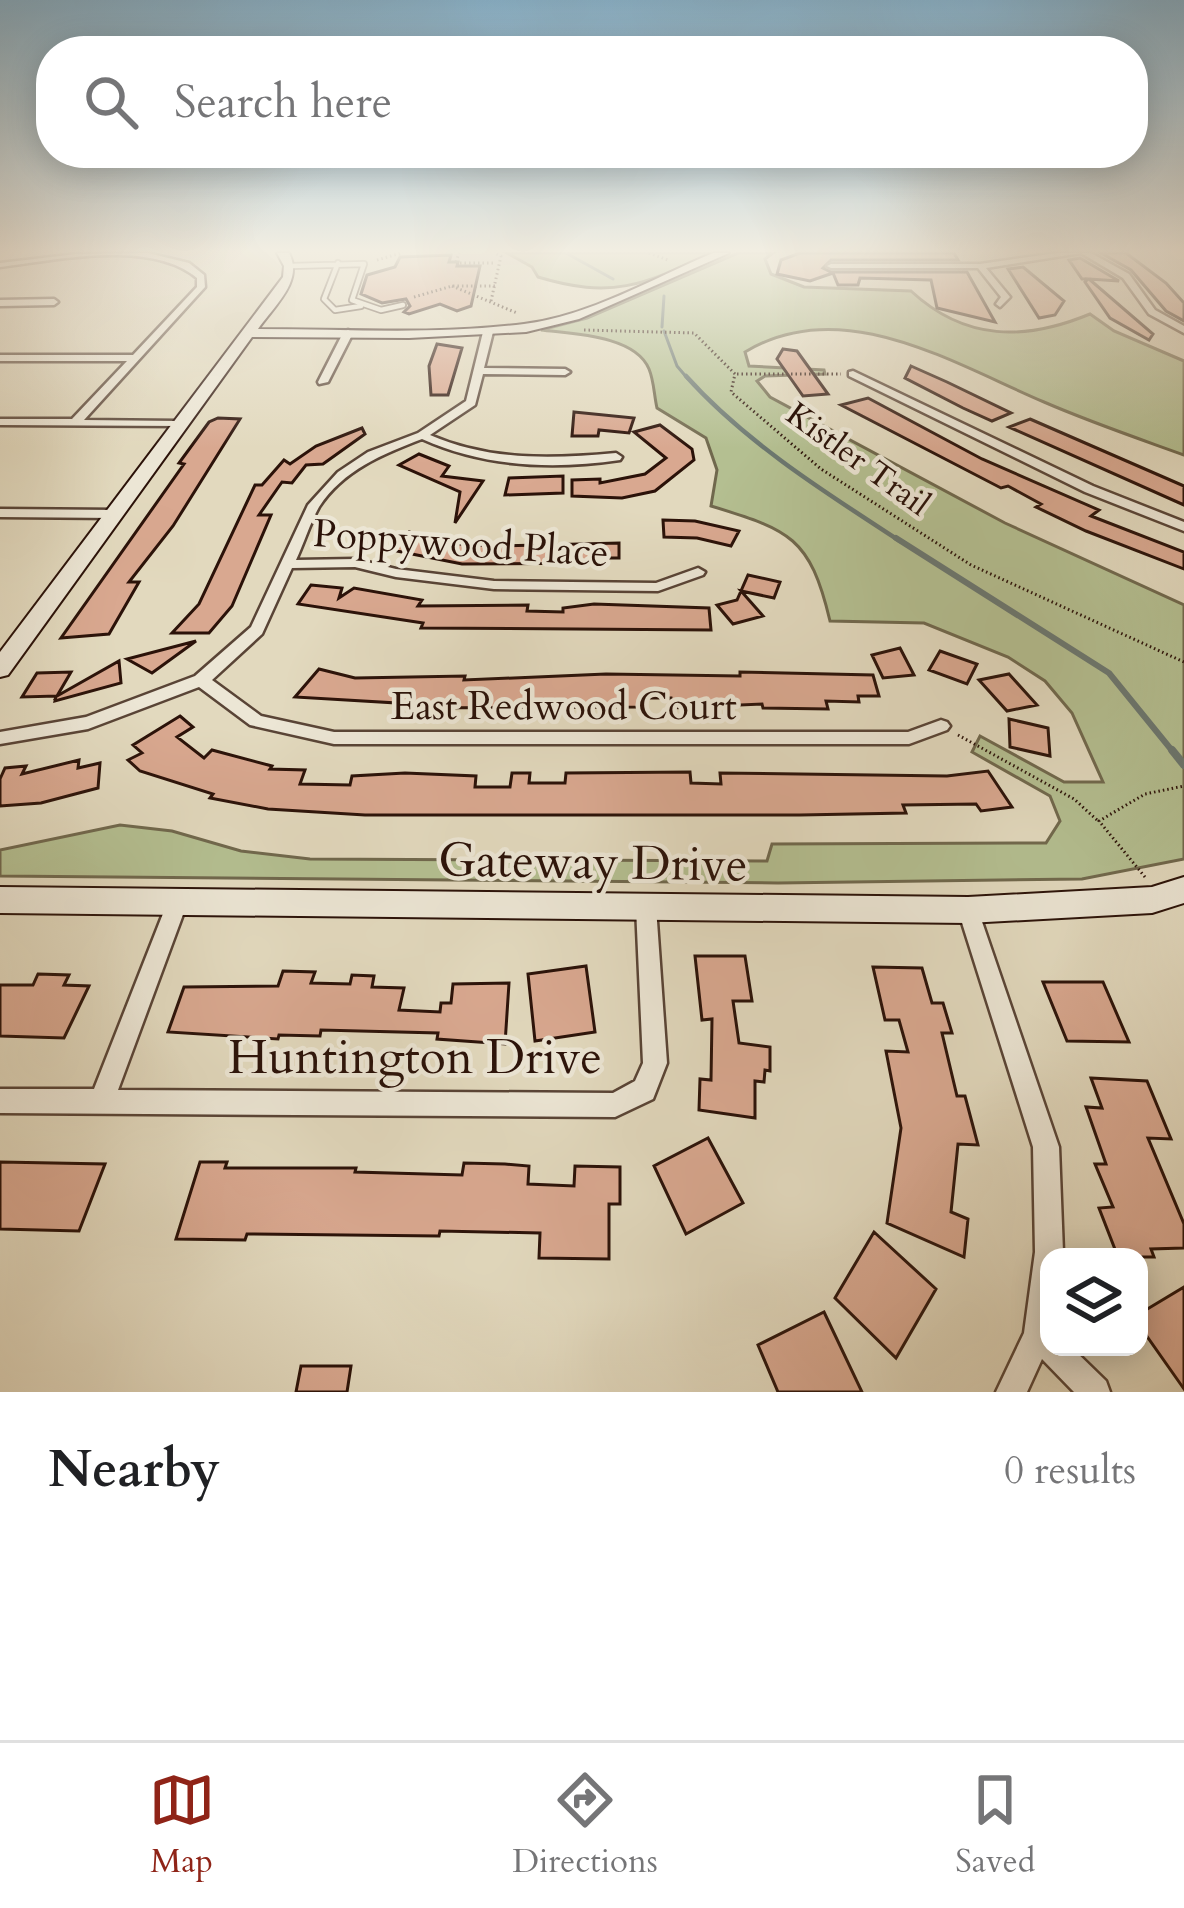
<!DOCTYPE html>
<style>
body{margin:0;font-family:Cardo,serif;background:#f6f6f6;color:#202124}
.controls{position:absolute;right:36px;bottom:36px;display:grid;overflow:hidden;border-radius:24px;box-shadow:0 6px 30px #0003}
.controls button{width:108px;height:108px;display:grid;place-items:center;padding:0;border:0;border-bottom:3px solid #e0e0e0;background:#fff;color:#202124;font:60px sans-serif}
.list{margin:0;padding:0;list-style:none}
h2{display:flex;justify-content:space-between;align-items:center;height:156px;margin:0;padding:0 48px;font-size:51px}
h2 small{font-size:39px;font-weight:400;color:#757577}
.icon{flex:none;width:66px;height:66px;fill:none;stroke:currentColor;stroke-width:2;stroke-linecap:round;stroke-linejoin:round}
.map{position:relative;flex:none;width:1184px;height:1392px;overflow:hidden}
.search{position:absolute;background:#fff;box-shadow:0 6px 30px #0003;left:36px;right:36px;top:36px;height:132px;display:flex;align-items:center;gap:30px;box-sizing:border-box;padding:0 42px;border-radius:48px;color:#757577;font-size:45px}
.sheet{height:348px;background:#fff}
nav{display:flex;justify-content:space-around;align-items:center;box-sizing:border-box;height:168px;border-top:3px solid #e0e0e0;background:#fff;font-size:33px;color:#757577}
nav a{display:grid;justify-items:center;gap:6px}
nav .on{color:#8f2418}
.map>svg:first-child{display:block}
.green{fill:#b4bf91;stroke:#70684d;stroke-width:3}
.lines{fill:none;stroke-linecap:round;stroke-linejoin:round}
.stream-far3{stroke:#6b7770;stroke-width:3}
.stream-far2{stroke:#6b7770;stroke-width:4.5}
.stream-far1{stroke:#6b7770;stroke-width:6}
.stream{stroke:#6b7770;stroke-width:8}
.building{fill:#d9a890;stroke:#2b1209;stroke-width:3}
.lane-casing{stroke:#594436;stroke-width:8}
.street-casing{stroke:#594436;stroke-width:5}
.secondary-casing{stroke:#2b1209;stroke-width:4}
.path{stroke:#2b1209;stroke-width:3;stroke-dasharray:1.5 3;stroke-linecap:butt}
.lane{stroke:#ece6d5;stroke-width:4.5}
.street{fill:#ece6d5;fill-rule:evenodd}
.secondary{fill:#ece6d5;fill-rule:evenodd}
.labels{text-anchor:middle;stroke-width:9;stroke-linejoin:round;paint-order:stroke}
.far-street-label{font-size:33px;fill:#2b1209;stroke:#ece6d5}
.street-label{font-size:39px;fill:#2b1209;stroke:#ece6d5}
.near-street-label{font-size:48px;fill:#2b1209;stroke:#ece6d5}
</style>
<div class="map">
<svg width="1184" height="1392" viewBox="0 0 1184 1392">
<rect width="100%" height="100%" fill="#e2d9be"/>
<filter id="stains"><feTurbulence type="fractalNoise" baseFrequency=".00167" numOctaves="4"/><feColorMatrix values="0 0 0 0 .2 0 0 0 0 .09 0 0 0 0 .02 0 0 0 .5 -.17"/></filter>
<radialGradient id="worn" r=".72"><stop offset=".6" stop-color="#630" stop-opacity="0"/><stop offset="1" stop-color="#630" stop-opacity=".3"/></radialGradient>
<path class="green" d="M507,253H710C643,286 611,299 538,277L532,267Z
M738,253H773L765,259L771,274L804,287L911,291C965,341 1025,341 1090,314L1114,331L1184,361V455C1137,438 1090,422 1044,402C952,363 842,293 745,352L749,366L824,370L825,374L765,376L757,381L770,397L1005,523L1184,605V859L1082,879L778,883L0,876V850L120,825L172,831L241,851L310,859L767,861L772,844L1046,843L1060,821L1050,796L972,752L980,736L1064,782H1103L1072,713L1045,681L1008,657L924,623L830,621C810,537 790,530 711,506L717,470L706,438L657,408C654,395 654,381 649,369C635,335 572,334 541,330L587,318Z"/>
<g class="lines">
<path class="stream-far3" d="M566,253L613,279
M662,327L664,296
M664,331L677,366L688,379"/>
<path class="stream-far2" d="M686,376C745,442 826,493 900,541"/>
<path class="stream-far1" d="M896,538L1109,673L1174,753"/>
<path class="stream" d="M1172,750L1184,765"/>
</g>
<path class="building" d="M800,253H954L958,260H831L823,268L831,272H967L995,322L937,308L931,280L860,278L858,285H838L833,273L810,281L777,274L781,260Z
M1101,253H1126L1166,283L1184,303V321L1166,311L1131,270Z
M451,255L449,262H458L457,266H480L471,306L457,311L440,304L409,314L404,312L410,306L406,299L382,303L361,294L367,275L395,267L400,257Z
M1080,258L1119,281L1089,279L1153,334L1149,340L1110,318L1085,282L1088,279H1082L1069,260Z
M1023,267L1064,301L1055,315L1039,318L1008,269Z
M437,344L462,348L448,395H431L429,366Z
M783,349L797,351L828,394L803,396L777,359Z
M911,366L947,382L1011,413L992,421L963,408L905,378Z
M868,398L982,459L1099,510L1091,516L1184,552V569L1086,531L1036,507L1041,504L1008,486L1001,488L841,405Z
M574,412L634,418L629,433L599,430L598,436H572Z
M218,418L240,419L173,526L129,582H139L109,634L61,638L184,464L179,463L209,422Z
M1030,419L1184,486V505L1009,427Z
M660,425L692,449L694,460L655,491L622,498L572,496V480L600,479V483L645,474L666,458L634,432Z
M362,428L365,434L323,464L306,465L292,483L282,482L259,515H271L232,606L209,633H172L199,604L255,485H262L284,460L290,464L316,446Z
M419,454L449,466L442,476L483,481L455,523L460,492L399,465Z
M563,476V493L505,495L509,478Z
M663,520L695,521L739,531L731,546L697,538L664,537Z
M409,532L460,544L497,546L619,543V558H606V563L462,564L392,550Z
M748,575L780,582L774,598L741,591L763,616L733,624L717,605L737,600Z
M311,585L342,588L339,598L354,588L422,600L418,606L528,605L527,611L563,612V608L594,604L709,608L711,630L421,628L423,623L298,604Z
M196,641L152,673L127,659Z
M900,648L914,675L883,678L872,655Z
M940,651L977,664L967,684L929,670Z
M119,661L121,683L55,701L56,696L22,697L37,673L71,672L57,696Z
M319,669L355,678L465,676L464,680L606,674L740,676V672L873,675L879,696H858L859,702L826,701L828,709L763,708L762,704L672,708L671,698H642V707L413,708H395L396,703L295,697Z
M1009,674L1037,705L1007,711L979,680Z
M180,716L193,727L177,737L204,758L212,750L272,766L270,769L305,770L300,784L350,785L352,776L405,773L476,776L475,787H510L512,773H530L529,783H565L566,773L690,772L691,783L721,784L720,773L947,776L988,771L1012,807L981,811L976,804L903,805L906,813L800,815H365L268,809L210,798L213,794L140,771L128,760L142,753L133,745Z
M1009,719L1048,728L1050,756L1010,747Z
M79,760L78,768L100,763L98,788L41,803L0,806V779L5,768L26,766L22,774Z
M695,956H745L752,1001H733L739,1043L770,1047V1071L765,1070L764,1082L755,1081V1118L699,1110L700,1079L711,1080L712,1019L702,1020Z
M586,966L595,1032L535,1041L528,974Z
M873,967L922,968L932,1003H943L952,1033H942L957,1096H965L978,1145L958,1144L951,1212L968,1219L964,1257L887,1223L901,1128L886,1051L908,1052L899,1020H885Z
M283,971L315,972L311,983L350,984L352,975L374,976L372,987L404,988L399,1010L440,1012L441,1003H451L453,984L509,983L505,1044L437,1039L438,1033L321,1030L320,1036L279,1035L278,1039L168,1032L184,987L278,986Z
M38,974L69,975L64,985L89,986L64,1038L0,1036V985H33Z
M1043,982H1103L1129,1042L1067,1041Z
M1091,1078L1147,1081L1171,1139L1148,1138L1184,1224V1248L1151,1249L1154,1257H1118L1099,1208L1113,1207L1095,1164H1106L1086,1107L1102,1108Z
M708,1138L743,1203L686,1234L654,1166Z
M0,1162L105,1164L79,1231L0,1229Z
M200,1162H227L225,1168H356L355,1172L462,1175L464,1163L505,1164L529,1166L528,1184L574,1186L575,1166L620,1167V1204H609V1259L539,1258L540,1233L440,1231L439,1236L247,1234L245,1240L176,1239Z
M874,1232L936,1289L896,1358L835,1298Z
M1184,1287V1389L1139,1325V1314Z
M824,1312L862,1392H778L758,1345Z
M301,1366H351L347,1392H296Z"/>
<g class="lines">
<g class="lane-casing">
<path id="lane" d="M338,263L324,299L335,310L361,306
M290,266L364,264L352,300L381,310L403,305"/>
</g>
<g class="street-casing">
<path id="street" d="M148,253L189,263L204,275L205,287L84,420L178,421L182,422V426L0,425V419H72L127,361H0V355H133L197,287V278C150,239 57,260 0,267V263L76,254Z
M1057,253H1081L986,268L1010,297L1000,307L996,304L1001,297L978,268H831L827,266L831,264H980Z
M1081,253H1091L1129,274L1155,310L1184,326V333L1149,314L1123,278Z
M0,300L54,299L58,302L54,305L0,306Z
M488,329L493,332L484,368L565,369L570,372L565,375L483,374L475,405L430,435C490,461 552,459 616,453L622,457L620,460C553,470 484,467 422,439C383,454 343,470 319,507C310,523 304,543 296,560L355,559L396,569L494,581L656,583L698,568L705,572L703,575L658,591L494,589L396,577L355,567L292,568L262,634L212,680L261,716L334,732H908L941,720L947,722L950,726L947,730L909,744H334L250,725L199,687L88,729L0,744V732L86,717L195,676L251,627L308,505L338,472L368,452L418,433L466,401L483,332Z
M348,330L353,333L328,382L319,384L318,382L343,333Z
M853,371L1093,486L1184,522V531L1085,492L849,376V372Z
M0,509L116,510L122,514L116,518L0,517Z
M178,892L185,895L188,901L118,1090L613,1093L635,1081L643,1063L636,907L639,901L646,898L653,901L656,907L667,1063L653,1099L615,1117L0,1113V1089H94L168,901L171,895Z
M968,901L975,904L978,910L1059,1147L1063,1252L1062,1257H1049V1347H1071L1106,1381L1110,1392H1074L1042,1359L1027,1392H996L1024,1333L1035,1252L1033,1147L958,910L961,904Z"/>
</g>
<g class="secondary-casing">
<path id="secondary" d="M277,253H289C304,281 274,306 258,329C346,329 437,335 524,324C589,316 654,278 713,253H729L579,319L526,332L409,338L252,337L8,675L0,677V652L283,277L284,266Z
M1184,877V903L1152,913L968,923L0,913V887L968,897L1152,887Z"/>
</g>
<path class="path" d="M649,253L668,260
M377,260L401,253
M456,262L459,253
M460,263H496
M452,286L517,313
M414,297L452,286H495
M491,301L501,256L495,253
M584,330L694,333L735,374L731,392L821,469L971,565L1184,662
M737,374H841
M958,735L1074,799L1097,820
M1145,877L1099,821L1145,794L1184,786"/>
<use href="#lane" class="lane"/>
<use href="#street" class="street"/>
<use href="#secondary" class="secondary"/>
</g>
<linearGradient id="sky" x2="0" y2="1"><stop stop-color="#87b6d3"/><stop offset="0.56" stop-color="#f2eee2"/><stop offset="1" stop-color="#f2eee2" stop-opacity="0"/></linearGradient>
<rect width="1184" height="448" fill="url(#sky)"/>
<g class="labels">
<g class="far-street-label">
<text transform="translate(859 458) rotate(36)" y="12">Kistler Trail</text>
</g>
<g class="street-label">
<text transform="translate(461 542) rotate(4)" y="14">Poppywood Place</text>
<text x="564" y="719">East Redwood Court</text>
</g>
<g class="near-street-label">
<text transform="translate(593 861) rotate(1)" y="17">Gateway Drive</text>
<text x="415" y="1073">Huntington Drive</text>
</g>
</g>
<rect width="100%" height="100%" filter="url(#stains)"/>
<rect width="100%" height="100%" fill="url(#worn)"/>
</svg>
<div class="controls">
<button><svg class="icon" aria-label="layers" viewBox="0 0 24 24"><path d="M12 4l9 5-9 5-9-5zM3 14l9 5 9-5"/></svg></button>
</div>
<div class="search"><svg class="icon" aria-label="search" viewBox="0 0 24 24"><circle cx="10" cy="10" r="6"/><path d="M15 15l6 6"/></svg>Search here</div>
</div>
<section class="sheet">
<h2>Nearby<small>0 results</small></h2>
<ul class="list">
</ul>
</section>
<nav>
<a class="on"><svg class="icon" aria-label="map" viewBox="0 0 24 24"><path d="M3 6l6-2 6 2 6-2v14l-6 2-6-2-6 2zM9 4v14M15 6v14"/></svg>Map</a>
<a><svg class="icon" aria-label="directions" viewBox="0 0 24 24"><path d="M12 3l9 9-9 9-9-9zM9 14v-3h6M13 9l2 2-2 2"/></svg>Directions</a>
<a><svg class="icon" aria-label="saved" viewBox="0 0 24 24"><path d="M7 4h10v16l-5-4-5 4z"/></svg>Saved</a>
</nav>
